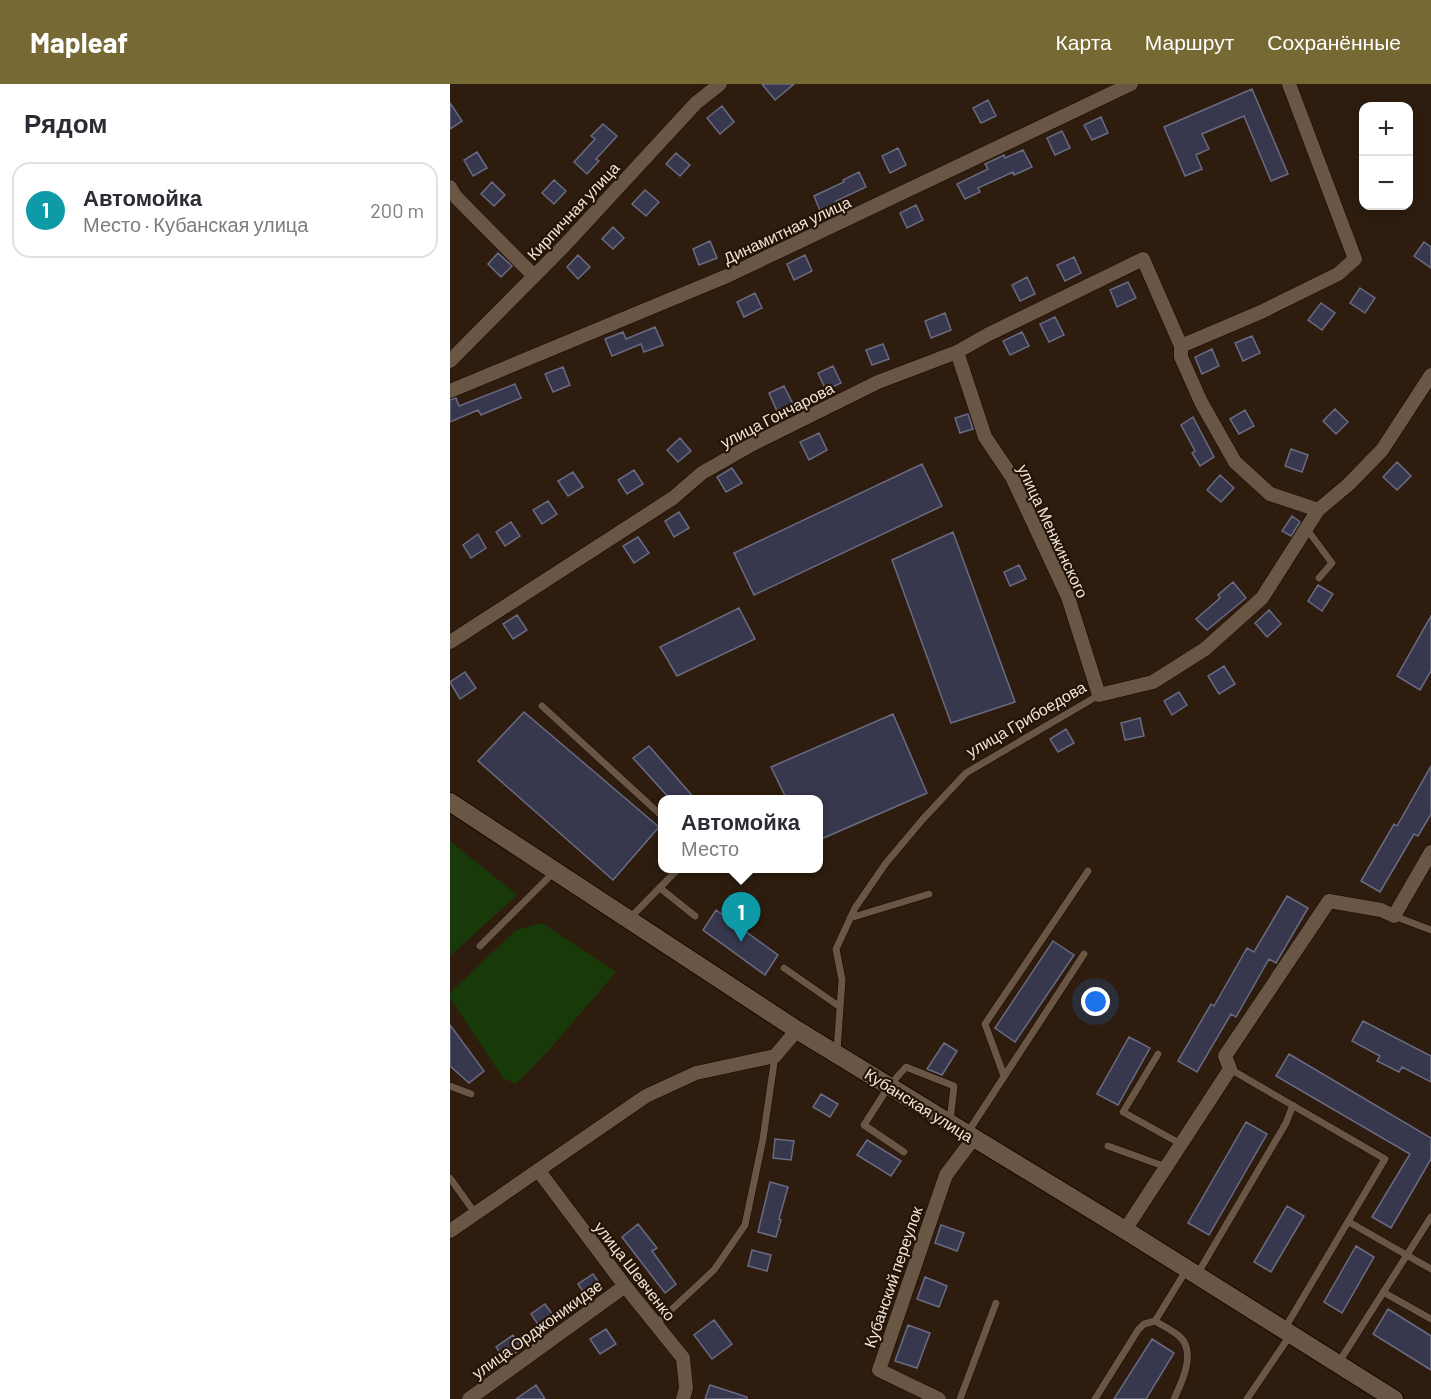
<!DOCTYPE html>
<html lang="ru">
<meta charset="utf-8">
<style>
body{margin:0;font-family:Barlow,sans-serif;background:#f7f7f7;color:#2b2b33}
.controls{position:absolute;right:18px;top:18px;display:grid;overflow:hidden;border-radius:12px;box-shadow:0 3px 9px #0003}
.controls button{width:54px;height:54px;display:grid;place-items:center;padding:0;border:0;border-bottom:2px solid #e1e1e2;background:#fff;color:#2b2b33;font:30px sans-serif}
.you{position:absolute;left:646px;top:918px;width:21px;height:21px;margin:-15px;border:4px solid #fff;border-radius:50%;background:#1a73e8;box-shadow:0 0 0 9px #1a73e833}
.badge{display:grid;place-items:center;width:39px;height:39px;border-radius:50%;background:#776933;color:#fff;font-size:20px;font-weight:700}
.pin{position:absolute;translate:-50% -50px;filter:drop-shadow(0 2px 3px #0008)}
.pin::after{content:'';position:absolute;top:32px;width:21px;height:18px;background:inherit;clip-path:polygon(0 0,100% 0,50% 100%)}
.popup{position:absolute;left:208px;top:711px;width:165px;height:78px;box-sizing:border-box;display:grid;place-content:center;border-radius:12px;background:#fff;filter:drop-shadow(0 2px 4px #0005);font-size:20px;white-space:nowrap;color:#7c7c81}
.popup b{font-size:22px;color:#2b2b33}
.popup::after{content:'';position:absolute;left:50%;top:100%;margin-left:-12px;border:12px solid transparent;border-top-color:#fff}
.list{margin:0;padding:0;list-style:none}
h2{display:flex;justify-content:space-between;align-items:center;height:78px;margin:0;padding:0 24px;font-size:26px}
h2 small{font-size:20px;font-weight:400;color:#7c7c81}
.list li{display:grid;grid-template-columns:39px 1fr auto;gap:18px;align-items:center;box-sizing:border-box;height:96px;margin:0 12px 12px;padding:0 12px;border:2px solid #e1e1e2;border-radius:18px}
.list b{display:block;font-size:22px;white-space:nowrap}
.list p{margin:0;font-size:20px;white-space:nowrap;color:#7c7c81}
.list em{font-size:20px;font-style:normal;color:#7c7c81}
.map{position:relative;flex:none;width:981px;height:1315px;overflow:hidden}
header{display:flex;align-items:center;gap:36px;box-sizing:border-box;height:84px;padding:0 30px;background:#776933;color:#fff}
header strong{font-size:28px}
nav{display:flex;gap:33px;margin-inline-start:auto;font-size:21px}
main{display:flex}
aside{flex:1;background:#fff}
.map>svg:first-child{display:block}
.green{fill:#183a08}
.building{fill:#37384d;stroke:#6a6b83;stroke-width:1.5}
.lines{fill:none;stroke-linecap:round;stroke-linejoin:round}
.lane-casing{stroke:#160700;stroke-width:8}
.street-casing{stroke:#160700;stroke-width:15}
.secondary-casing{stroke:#160700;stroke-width:20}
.lane{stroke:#6a5645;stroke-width:7}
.street{stroke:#6a5645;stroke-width:14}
.secondary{stroke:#6a5645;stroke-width:18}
.labels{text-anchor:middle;stroke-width:4.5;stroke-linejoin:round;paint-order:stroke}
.street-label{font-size:16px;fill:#efe3d9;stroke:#241405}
</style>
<header>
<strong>Mapleaf</strong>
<nav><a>Карта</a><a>Маршрут</a><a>Сохранённые</a></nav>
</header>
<main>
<aside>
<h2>Рядом<small></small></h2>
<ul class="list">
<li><span class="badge" style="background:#0f9aa8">1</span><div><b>Автомойка</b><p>Место · Кубанская улица</p></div><em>200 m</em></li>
</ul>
</aside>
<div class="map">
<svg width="981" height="1315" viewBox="0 0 981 1315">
<rect width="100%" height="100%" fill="#2e1d0e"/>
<path class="green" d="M0,757L67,811L1,871L0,870Z
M92,839L166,888L98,967L66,1000L53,994L0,914V909L66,846Z"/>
<path class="building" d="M312,0H344L325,16Z
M802,5L838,90L821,97L794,32L752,50L759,65L746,71L752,85L735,92L714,43Z
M538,16L546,32L531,39L523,24Z
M0,19L12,37L0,45Z
M272,22L284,38L270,50L257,34Z
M651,33L658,49L642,56L634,41Z
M153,40L167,52L146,75L149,77L137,90L124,78L145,55L141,52Z
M612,47L620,64L605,71L597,54Z
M448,64L456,81L440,89L432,72Z
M573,66L582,83L564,91L563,88L528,104L530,108L515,115L507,100L538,85L535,80L554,71L555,74Z
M27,68L37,84L23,92L14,76Z
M226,69L240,81L230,92L216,80Z
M409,88L416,103L386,117L388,121L371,129L364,112L394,98L393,96Z
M104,96L116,107L104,120L92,109Z
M42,98L55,111L44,122L31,110Z
M195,106L209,118L196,132L182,120Z
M466,121L473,136L457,144L450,129Z
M163,143L174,154L163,165L152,155Z
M260,157L267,174L249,181L243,165Z
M974,158L981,163V184L964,172Z
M48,169L62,182L51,193L38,180Z
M128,171L140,183L128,195L117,183Z
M355,171L362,187L344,196L337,180Z
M624,173L631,189L615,197L607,181Z
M577,193L585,210L570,217L562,201Z
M678,198L686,214L667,223L660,206Z
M910,204L925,214L915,229L900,219Z
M305,209L312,224L294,233L287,218Z
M871,219L885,229L872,246L858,236Z
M495,229L501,246L481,254L475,237Z
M605,233L614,251L599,258L590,240Z
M205,243L213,261L194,268L191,260L162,272L155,255L173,248L176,255Z
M572,248L579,262L560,271L553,257Z
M802,252L810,269L793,277L785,259Z
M433,260L439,275L422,281L416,266Z
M762,265L769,282L752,290L745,273Z
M383,282L391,299L376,306L368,289Z
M113,283L120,301L103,308L95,290Z
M65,300L71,314L31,331L28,326L0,338V316L6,314L9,322Z
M334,302L343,320L327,327L319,309Z
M885,325L898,338L886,350L873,337Z
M795,326L804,342L789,350L780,335Z
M518,330L523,345L510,349L505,334Z
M743,333L764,373L750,382L742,369L745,367L731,341Z
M369,349L377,366L359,376L350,358Z
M230,354L241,367L228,378L217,366Z
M841,365L858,371L852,388L835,382Z
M947,378L961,392L947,406L933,393Z
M472,380L492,422L304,511L284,469Z
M282,384L292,399L276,408L267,393Z
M184,386L193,400L177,410L168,396Z
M123,388L133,403L118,412L108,397Z
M770,391L784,404L771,418L757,406Z
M98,417L107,430L92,440L83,426Z
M229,428L239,444L224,453L215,437Z
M842,432L850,438L841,452L832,447Z
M61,438L70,452L55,462L46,448Z
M503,448L565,618L501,639L442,476Z
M28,450L36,464L21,474L13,461Z
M188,453L199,469L184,479L173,462Z
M569,481L576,495L560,502L554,488Z
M783,498L796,514L757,546L746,535L770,514L768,511Z
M868,501L883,510L872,527L858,517Z
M289,524L305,555L227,592L210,563Z
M819,526L831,540L817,553L805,539Z
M67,531L77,546L63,555L53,540Z
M981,532V587L970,606L947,592Z
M774,582L785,600L769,610L758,592Z
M15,588L26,604L10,615L0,598Z
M729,608L737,621L722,631L714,617Z
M74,628L209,743L163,796L28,677Z
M443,630L477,709L369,756V716H337L321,683Z
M690,634L694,652L675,656L671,639Z
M616,645L624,659L608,668L600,655Z
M199,662L246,716H221L183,674Z
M981,682V730L968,752L964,750L930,808L911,797L944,740L947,742Z
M837,812L858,824L826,879L819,875L786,933L781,930L747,988L728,977L761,920L764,922L797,864L804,868Z
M266,826L328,871L315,891L253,846Z
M603,857L624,871L565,958L545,944Z
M913,937L981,972V998L952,983L949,988L927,977L930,972L902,957Z
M0,941L34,987L19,999L0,982Z
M679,953L700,964L668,1021L647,1010Z
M494,959L507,967L492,991L477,985Z
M839,970L981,1054V1075L941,1144L922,1133L960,1070L826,992Z
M371,1010L388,1020L380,1033L363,1023Z
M796,1038L817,1050L759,1151L738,1139Z
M325,1055L344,1057L341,1076L323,1074Z
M417,1056L451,1077L441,1092L407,1071Z
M320,1098L338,1103L329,1135L331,1136L326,1153L308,1148Z
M837,1122L854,1132L821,1188L804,1178Z
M188,1140L207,1164L202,1167L226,1200L215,1209L172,1153Z
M491,1141L514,1149L507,1167L485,1159Z
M906,1162L924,1173L892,1229L874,1218Z
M302,1166L321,1171L317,1187L298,1182Z
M143,1190L152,1203L137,1213L128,1200Z
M475,1193L497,1202L489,1223L467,1215Z
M95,1220L106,1235L91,1245L81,1230Z
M938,1225L981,1252V1286L923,1250Z
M264,1236L282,1260L262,1275L244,1251Z
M458,1241L480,1249L467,1284L445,1277Z
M156,1245L166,1260L150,1270L140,1255Z
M63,1251L72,1264L55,1276L46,1263Z
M702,1255L724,1269L696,1315H664Z
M86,1301L95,1315H66Z
M260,1301L297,1313V1315H255Z"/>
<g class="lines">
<g class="lane-casing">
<path id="lane" d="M856,444L882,479L869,494
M92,622L213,733
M210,804L245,832
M944,832L981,846
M180,834L229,784
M400,834L479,810
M30,862L103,789
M334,884L390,923
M387,967L392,896L386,865L405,824L436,779L473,735L516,689L649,611
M708,970L673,1028L731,1060
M780,985L935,1075L835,1244
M554,992L535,940L638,787
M0,1002L21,1010
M518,1048L634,870
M658,1062L716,1083
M454,1068L414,1041L439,1002L456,983L504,1002L500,1037
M0,1094L25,1129
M899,1138L981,1185
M748,1189L836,1039L843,1021
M933,1208L981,1235
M705,1237C713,1242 722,1246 729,1252C747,1267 732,1298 724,1315
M206,1240L264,1186L295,1141L313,1055L325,972
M889,1278L981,1133
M510,1315L546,1219
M645,1315L688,1246L694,1240L705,1237L737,1185
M797,1315L841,1250"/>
</g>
<g class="street-casing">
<path id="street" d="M839,0L905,175L888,190L811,228L731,262V273L751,318L785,378L820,410L868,426
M0,103L6,113L84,192
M507,268L535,353L562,393L618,513L649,611L703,598L755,565L812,514L868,426L899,400L932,366L981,291
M0,277L114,162L246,19L270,0
M0,307L277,192L681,0
M0,558L223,414L252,389L301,361L428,298L507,268L537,251L693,175L731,262
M88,1086L175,1202L233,1274L236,1304L233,1315
M675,1146L780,985L775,972L879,817L931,826L944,832L981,768
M0,1147L196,1012L246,989L325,972L347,946
M19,1315L175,1202
M489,1315L429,1286L496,1091L523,1055"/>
</g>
<g class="secondary-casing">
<path id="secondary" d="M0,718L347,946L675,1146L944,1315"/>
</g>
<use href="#lane" class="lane"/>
<use href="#street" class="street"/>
<use href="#secondary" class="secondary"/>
</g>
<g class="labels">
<g class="street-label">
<text transform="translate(123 127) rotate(-47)" y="6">Кирпичная улица</text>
<text transform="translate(337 146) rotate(-25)" y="6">Динамитная улица</text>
<text transform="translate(327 331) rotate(-27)" y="6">улица Гончарова</text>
<text transform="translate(603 447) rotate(65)" y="6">улица Менжинского</text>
<text transform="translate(576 635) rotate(-30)" y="6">улица Грибоедова</text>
<text transform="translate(469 1021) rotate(32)" y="6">Кубанская улица</text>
<text transform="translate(185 1187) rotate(52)" y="6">улица Шевченко</text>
<text transform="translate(443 1193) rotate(-71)" y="6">Кубанский переулок</text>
<text transform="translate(87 1245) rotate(-36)" y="6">улица Орджоникидзе</text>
</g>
</g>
</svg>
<div class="controls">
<button>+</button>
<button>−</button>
</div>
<div class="you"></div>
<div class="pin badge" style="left:291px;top:858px;background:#0f9aa8">1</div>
<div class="popup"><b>Автомойка</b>Место</div>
</div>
</main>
